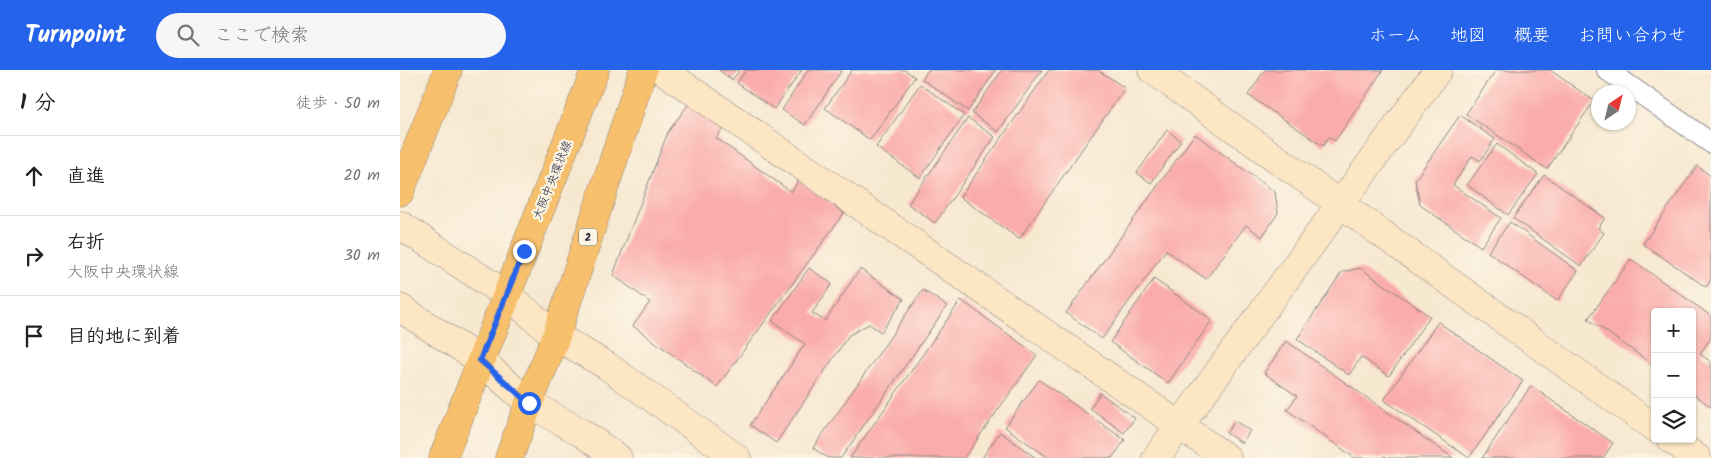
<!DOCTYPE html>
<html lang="ja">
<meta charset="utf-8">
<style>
body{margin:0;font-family:Kalam,"Klee One",sans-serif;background:#f6f6f6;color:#222}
.controls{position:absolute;right:15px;bottom:15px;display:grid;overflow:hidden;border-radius:5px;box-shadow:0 1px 4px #0004}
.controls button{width:45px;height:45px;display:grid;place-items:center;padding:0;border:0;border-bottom:1px solid #e0e0e0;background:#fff;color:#222;font:25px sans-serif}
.compass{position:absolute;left:1191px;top:15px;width:45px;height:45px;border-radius:50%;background:#fff;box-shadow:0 1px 4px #0004;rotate:35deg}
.stop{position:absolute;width:15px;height:15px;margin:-11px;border:4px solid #2563eb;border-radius:50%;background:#fff}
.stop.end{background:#2563eb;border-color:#fff;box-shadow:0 1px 5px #0008}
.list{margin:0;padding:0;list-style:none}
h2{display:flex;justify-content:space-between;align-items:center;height:65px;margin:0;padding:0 20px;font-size:21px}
h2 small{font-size:16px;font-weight:400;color:#767676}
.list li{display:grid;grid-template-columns:32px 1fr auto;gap:15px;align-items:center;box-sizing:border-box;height:80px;padding:0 20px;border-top:1px solid #e0e0e0}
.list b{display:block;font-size:19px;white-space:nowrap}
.list p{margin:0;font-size:16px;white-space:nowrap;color:#767676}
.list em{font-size:16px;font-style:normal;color:#767676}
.icon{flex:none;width:28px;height:28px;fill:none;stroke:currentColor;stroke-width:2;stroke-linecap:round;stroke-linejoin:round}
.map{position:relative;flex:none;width:1311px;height:388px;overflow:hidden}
header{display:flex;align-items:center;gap:30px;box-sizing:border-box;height:70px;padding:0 25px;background:#2563eb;color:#fff}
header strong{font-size:24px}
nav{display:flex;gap:28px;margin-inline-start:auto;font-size:18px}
.search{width:350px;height:45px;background:#f6f6f6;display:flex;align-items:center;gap:12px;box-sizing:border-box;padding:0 18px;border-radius:28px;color:#767676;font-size:19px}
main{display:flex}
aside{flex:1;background:#fff}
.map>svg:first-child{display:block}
.building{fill:#faacaa}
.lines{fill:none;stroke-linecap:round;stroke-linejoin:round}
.street-casing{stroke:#8c8586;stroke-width:22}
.secondary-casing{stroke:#8c8586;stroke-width:29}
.primary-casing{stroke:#8c8586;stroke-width:29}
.highway-casing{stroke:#8c8586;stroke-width:29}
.street{stroke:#fff;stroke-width:20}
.secondary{stroke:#fce6c4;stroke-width:28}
.primary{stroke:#f7c06c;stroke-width:28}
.highway{stroke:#f7c06c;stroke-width:28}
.route{stroke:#2563eb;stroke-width:6}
.labels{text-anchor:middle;stroke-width:4.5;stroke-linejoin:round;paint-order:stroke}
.shield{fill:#fcf5e5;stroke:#63616e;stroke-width:1}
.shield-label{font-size:11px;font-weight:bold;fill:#22223b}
.street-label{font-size:12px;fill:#22223b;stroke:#fcf5e5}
</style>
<header>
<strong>Turnpoint</strong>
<div class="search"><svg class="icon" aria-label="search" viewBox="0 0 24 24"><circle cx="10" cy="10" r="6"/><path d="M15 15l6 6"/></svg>ここで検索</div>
<nav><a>ホーム</a><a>地図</a><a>概要</a><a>お問い合わせ</a></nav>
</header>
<main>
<aside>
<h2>1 分<small>徒歩 · 50 m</small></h2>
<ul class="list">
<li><svg class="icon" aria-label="ahead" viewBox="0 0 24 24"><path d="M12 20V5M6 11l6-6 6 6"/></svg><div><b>直進</b></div><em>20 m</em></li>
<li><svg class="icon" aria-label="right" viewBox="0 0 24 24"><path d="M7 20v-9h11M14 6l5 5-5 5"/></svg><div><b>右折</b><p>大阪中央環状線</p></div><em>30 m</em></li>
<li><svg class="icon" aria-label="arrive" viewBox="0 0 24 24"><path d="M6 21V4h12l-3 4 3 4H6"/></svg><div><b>目的地に到着</b></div></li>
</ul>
</aside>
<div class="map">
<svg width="1311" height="388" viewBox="0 0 1311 388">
<rect width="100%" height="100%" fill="#fcf5e5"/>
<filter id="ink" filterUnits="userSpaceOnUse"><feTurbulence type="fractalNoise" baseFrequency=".02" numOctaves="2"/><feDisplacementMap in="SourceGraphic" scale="10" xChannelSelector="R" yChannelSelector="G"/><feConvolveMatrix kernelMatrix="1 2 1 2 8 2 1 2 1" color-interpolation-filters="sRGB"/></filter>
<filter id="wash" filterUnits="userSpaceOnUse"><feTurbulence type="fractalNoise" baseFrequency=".0096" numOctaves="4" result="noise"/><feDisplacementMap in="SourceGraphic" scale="20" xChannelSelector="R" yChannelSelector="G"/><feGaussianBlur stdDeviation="1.12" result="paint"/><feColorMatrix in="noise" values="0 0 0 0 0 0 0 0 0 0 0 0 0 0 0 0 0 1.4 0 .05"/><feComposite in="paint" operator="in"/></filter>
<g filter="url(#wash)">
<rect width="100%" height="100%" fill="#f7e8d0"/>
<g id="blocks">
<path class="building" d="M319,0H340L332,10Z
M346,0H402L374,39L337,13Z
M408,0H442L405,55L382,40Z
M452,0H505L515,7L470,70L425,38Z
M528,0H596L568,41L522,9Z
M602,0H642L598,62L572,43Z
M649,0H698L725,18L619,169L560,127Z
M865,0H983L935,71L929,67L923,76L848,25Z
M1096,0H1150L1194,31L1147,99L1066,44Z
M520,14L564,45L520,108L476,77Z
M290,32L324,57L316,68L391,122L399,110L444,143L317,317L233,256L250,232L213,205L268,62Z
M1060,45L1095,69L1080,91L1072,86L1053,115L1101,148L1081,177L1020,135L1015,110Z
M568,48L595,67L535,153L508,134Z
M767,60L781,71L751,113L737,103Z
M795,64L875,122L878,143L862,167L846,155L806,209L766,180L702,269L666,243Z
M1097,74L1138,104L1108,145L1067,115Z
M1297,96L1311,106V210L1306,217L1243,174Z
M1144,105L1205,148L1198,158L1204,163L1181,196L1113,148Z
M1110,152L1178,201L1157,231L1088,182Z
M1231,189L1311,246V268L1300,284L1311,292V337L1292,323V242H1255V296L1188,249Z
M409,198L432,214L412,243L425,251L460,199L504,229L481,262L469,254L449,265L376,373L350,355L405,274L372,251Z
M960,198L1030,246L989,306L961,287L949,305L897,269L942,202Z
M754,209L812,250L768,313L710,272Z
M523,220L547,236L441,388H428L413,378Z
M561,230L637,285L564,388H450Z
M1038,252L1123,311L1069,388L984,330Z
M886,271L1053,388H988L984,386L982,388H955L887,340L897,326L864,303Z
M639,310L725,370L712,388H649L605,357Z
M1131,316L1213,373L1203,388H1082Z
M700,323L735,348L724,363L690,338Z
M835,351L850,361L842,373L826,363Z
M600,362L636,388H582Z"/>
</g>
</g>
<g filter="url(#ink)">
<use href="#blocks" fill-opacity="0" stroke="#8c8586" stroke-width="1"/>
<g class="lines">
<g class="street-casing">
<path id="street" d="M1207,0L1311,73"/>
</g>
<g class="secondary-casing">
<path id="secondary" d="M262,0L827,388
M752,0L1255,358
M0,155L107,225L156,266L207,296L337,388
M0,238L80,290L129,333L182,363L218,388
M1271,369L1297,388
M756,388L1038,0"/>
</g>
<g class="primary-casing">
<path id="primary" d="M43,388L195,0
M109,388L129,333L156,266L243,0"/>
</g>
<g class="highway-casing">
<path id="highway" d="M0,122L48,0"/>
</g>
<use href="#street" class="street"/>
<use href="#secondary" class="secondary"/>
<use href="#primary" class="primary"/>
<use href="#highway" class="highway"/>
</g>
</g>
<g class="lines" filter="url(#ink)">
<path class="route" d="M124,181L80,290L129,333"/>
</g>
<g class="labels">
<rect class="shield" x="179" y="158.5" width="18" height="17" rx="4"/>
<g class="shield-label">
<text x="188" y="171">2</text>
</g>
<g class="street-label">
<text transform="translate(152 110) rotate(-68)" y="4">大阪中央環状線</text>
</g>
</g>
</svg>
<div class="controls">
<button>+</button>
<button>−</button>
<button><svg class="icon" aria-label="layers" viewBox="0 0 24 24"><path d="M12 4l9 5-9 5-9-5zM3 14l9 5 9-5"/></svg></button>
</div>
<svg class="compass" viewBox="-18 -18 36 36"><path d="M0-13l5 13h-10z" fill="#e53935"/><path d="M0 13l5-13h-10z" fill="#767676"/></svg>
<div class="stop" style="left:129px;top:333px"></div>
<div class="stop end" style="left:124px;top:181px"></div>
</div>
</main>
